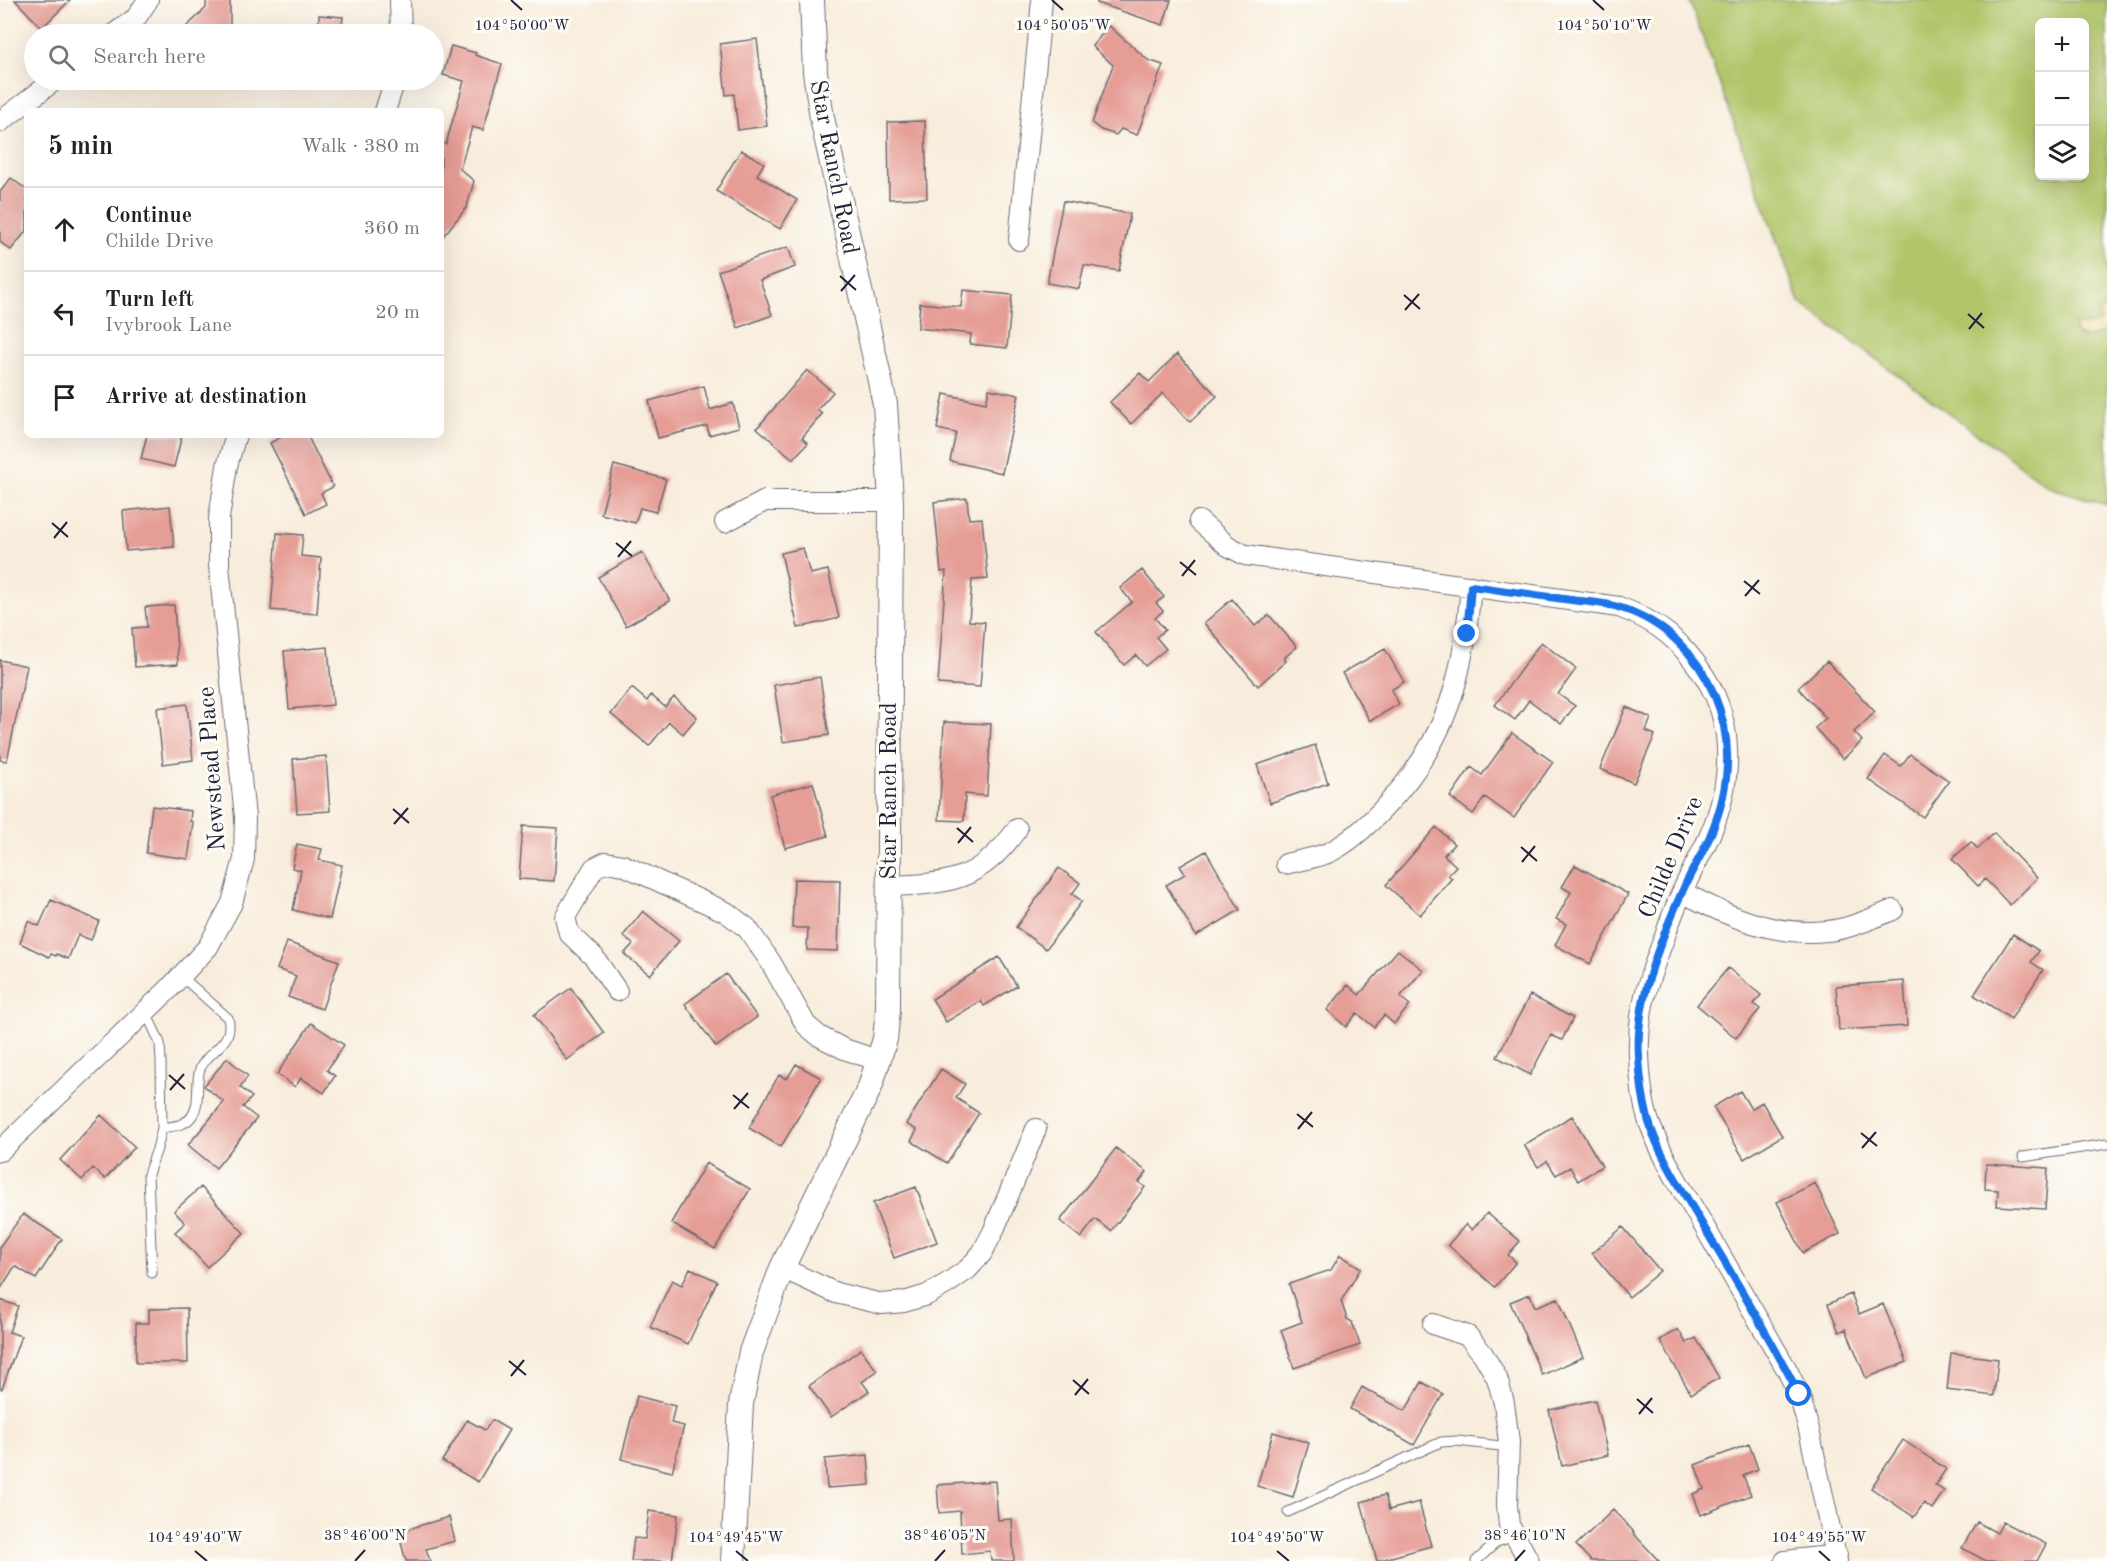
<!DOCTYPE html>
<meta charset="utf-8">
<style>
body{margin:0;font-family:"Old Standard TT",serif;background:#f2f2f2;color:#222}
.controls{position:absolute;right:18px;top:18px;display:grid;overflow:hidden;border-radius:9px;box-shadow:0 6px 24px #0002}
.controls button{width:54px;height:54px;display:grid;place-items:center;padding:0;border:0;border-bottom:2px solid #e0e0e0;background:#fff;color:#222;font:30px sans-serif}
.stop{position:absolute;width:18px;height:18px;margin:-14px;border:4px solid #1a73e8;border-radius:50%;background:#fff}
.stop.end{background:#1a73e8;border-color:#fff;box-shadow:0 2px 6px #0008}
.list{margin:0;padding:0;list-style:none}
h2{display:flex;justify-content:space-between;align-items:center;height:78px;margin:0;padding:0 24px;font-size:26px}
h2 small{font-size:20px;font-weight:400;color:#767676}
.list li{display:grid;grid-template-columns:39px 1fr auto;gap:18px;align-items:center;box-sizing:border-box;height:84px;padding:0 24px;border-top:2px solid #e0e0e0}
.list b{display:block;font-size:22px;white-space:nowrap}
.list p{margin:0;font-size:20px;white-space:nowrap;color:#767676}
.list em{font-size:20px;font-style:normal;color:#767676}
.icon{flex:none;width:33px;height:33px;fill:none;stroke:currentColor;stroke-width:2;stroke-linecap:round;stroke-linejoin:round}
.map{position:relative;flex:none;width:2107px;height:1561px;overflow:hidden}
.search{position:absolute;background:#fff;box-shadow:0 6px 24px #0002;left:24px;top:24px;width:420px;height:66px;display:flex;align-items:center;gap:15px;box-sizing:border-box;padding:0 21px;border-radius:33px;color:#767676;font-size:22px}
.panel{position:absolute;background:#fff;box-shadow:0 6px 24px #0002;left:24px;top:108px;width:420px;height:330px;border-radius:9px}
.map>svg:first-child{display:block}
.green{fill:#b1c66a;stroke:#6a7452;stroke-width:1.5;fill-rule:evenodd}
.sand{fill:#eeda9e;stroke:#887e6c;stroke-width:1.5}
.building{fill:#e59d95}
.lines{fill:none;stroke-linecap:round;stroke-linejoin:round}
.service-casing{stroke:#6d6973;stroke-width:11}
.minor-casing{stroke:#6d6973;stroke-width:22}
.tertiary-casing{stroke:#6d6973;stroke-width:26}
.service{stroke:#fff;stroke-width:9}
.minor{stroke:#fff;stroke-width:20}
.tertiary{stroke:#fff;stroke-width:24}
.route{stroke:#1a73e8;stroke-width:8}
.ticks{fill:none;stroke:#22223b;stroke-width:2}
.labels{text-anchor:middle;stroke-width:6;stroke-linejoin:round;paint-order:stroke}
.street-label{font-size:24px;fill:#22223b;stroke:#fdfcf7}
.ticks-label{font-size:15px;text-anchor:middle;fill:#22223b;stroke:#fdfcf7;stroke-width:6;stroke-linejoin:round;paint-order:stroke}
</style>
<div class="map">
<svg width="2107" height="1561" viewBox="0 0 2107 1561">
<rect width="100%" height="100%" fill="#fdfcf7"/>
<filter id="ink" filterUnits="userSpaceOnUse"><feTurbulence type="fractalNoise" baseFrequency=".0167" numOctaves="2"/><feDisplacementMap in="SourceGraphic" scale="12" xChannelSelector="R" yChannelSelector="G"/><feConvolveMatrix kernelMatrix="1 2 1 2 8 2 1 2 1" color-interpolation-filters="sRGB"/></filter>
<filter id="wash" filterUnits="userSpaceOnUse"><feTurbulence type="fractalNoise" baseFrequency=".008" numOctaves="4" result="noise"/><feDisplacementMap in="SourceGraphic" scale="24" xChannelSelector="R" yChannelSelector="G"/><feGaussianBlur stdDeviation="1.35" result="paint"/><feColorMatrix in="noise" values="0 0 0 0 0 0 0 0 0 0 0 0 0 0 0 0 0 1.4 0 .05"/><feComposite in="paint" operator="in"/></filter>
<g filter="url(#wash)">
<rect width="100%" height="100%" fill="#f8eddc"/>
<path class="green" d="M1689,0H2107V505L2049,487L1799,302ZM2040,22H2084V176H2040Z"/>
<path class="sand" d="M2103,309L2107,311V330C2095,335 2083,345 2074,330L2076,325L2098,324L2101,321L2099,310Z"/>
<g id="blocks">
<path class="building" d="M15,0H70L42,28Z
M206,0H230V34H179L206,8Z
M1097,0H1171L1163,25L1097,3Z
M319,15L343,17L341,34H318Z
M1109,26L1148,60L1163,65L1137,135L1121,129L1116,135L1101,130L1092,123L1113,65L1092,46Z
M757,39L767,126L738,130L734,94L726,95L720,44Z
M451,46L476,53L475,55L502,64L483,130L472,127L460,169L474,181L467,207L441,239V143L446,144L464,81L443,75Z
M925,121L927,198L889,199L888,122Z
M741,150L764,163L757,175L797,200L780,229L716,191Z
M11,178L27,190V230L11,250L0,242V192Z
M1063,201L1130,214L1119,271L1084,265L1079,289L1047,283Z
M788,247L795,267L760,280L772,315L738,328L718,271Z
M963,290L1012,295L1007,348L970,344L971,334L918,328L920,303L961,307Z
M1177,354L1217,396L1190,422L1163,393L1131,424L1110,402L1140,373L1149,382Z
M807,370L833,392L817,410L822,414L802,438L808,443L793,459L757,428Z
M704,386L710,410L733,403L739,427L709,435L707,426L658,438L649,401Z
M989,389L1019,395L1002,473L950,461L956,433L937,429L944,394L986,403Z
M147,435H182L174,467L141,459Z
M285,435H307L333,487L321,493L326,504L306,514L270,443Z
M614,465L666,479L656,512L640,508L635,523L601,514Z
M967,498L969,519L982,518L988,579L972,580L969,621L985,622L980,687L938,684L946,571L941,572L934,502Z
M170,506L174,547L126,551L123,511Z
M277,533L303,535L301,556L321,558L317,614L271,610Z
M803,548L810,574L828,570L839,618L798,628L781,553Z
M642,552L670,601L626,626L598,577Z
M1142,570L1164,597L1156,603L1163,611L1155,618L1165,630L1156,637L1166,649L1145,666L1136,655L1124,665L1096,632L1132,602L1120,588Z
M1232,599L1255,626L1269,615L1297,647L1284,658L1286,661L1258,686L1204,623Z
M174,605L178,664L135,667L132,628L147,627L145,607Z
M1541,642L1576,669L1558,694L1575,706L1561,724L1529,700L1515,720L1495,705Z
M328,647L333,705L289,709L284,651Z
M1385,649L1404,682L1391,690L1399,704L1370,721L1342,673Z
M0,660L27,666L7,761L0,760Z
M1827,661L1875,712L1854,732L1862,741L1843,759L1815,728L1826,718L1798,688Z
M820,677L829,735L783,742L774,685Z
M632,688L647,701L651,695L665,707L674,697L697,717L683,734L669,722L649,746L611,714Z
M187,704L193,760L163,764L157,708Z
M1626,707L1651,718L1646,731L1655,735L1634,783L1600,769Z
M944,722L991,724L987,796L965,794L964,821L939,820Z
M1512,733L1553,762L1514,818L1485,797L1473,814L1450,797L1471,767L1482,775Z
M1315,745L1328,783L1270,803L1257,765Z
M1910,754L1949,781L1923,817L1868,779L1885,755L1901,766Z
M326,756L330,811L297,813L293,759Z
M813,783L828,836L785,848L770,795Z
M152,806L191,811L190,821L193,822L188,859L146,853Z
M523,826L558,828L554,881L519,879Z
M1436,827L1454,844L1444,855L1456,866L1448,875L1452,878L1420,915L1386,885Z
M1994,833L2037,878L2010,905L1985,879L1978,886L1952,859L1971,842L1978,849Z
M297,844L322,849L319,860L342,865L330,919L293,910L301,870L292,868Z
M1206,851L1240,910L1196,936L1166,885L1185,874L1180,866Z
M1575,865L1628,894L1590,964L1555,945L1566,924L1556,919L1571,892L1562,887Z
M1059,868L1080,883L1072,894L1082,901L1046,949L1016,927Z
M794,879L840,880L838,951L807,950L808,928H792Z
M51,900L99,921L91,940L78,935L68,959L57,954L56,956L51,954L49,957L20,943L28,921L39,926Z
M643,911L679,941L650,975L624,954L633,944L623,936Z
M2013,934L2039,951L2031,962L2043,970L2011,1019L1974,995Z
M287,942L339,961L322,1009L288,997L296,976L277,969Z
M1398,950L1423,970L1400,997L1410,1005L1394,1024L1384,1015L1374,1027L1357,1013L1346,1027L1327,1010L1348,985L1359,995Z
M999,957L1017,986L984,1006L981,1001L946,1022L932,999Z
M1728,968L1761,995L1754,1004L1760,1009L1736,1038L1697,1005Z
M726,974L757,1017L716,1047L685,1004Z
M1904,981L1907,1026L1839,1030L1836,986Z
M571,988L604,1033L567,1060L534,1015Z
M1530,995L1573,1018L1562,1040L1551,1035L1530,1075L1497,1057Z
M311,1023L344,1045L327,1070L335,1076L324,1093L301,1078L295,1087L277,1074Z
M227,1058L248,1076L240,1087L252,1097L243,1107L257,1118L216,1168L188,1145L224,1102L204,1086Z
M796,1064L821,1078L781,1147L749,1128L779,1075L787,1079Z
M941,1069L965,1084L956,1098L979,1113L947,1163L911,1141L917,1130L906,1124Z
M1740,1091L1751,1109L1762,1102L1782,1136L1744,1159L1713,1107Z
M101,1115L135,1147L105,1179L93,1168L82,1180L60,1160Z
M1572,1116L1602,1166L1578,1181L1570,1167L1556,1175L1547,1161L1538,1167L1524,1145Z
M1116,1148L1147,1172L1139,1182L1145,1187L1111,1231L1095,1219L1081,1238L1060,1221Z
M706,1163L750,1189L715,1249L671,1223Z
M1986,1164L2048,1168L2045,1209L1997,1206L1998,1190L1985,1189Z
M1815,1183L1840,1234L1803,1253L1777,1202Z
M201,1187L244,1233L207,1267L175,1232L185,1223L174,1211Z
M916,1187L937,1242L894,1258L873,1203Z
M1487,1213L1520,1241L1508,1255L1516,1262L1495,1287L1448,1245L1466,1224L1472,1230Z
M23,1214L62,1239L36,1279L15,1266L0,1290V1246Z
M1623,1227L1660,1271L1629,1297L1592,1253Z
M1340,1255L1361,1268L1341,1301L1347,1319L1352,1322L1360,1345L1294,1368L1281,1330L1302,1322L1289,1284L1331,1270Z
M690,1268L717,1281L688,1344L650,1327L672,1280L682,1285Z
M1530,1294L1535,1307L1558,1298L1583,1357L1542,1375L1510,1302Z
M1851,1294L1859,1314L1883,1304L1907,1362L1866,1378L1846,1329L1839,1332L1828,1304Z
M0,1300L18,1306L9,1332L21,1336L2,1389L0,1388Z
M187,1308L188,1363H136V1323H149V1309Z
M1678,1329L1686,1343L1696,1338L1719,1378L1691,1394L1660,1340Z
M861,1349L877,1371L862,1382L869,1391L831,1417L809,1386Z
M1951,1353L1998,1359L1994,1396L1947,1390Z
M1422,1382L1443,1394L1414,1445L1350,1409L1362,1387L1405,1411Z
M637,1396L675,1406L671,1423L684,1426L672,1472L621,1459Z
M1595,1400L1608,1455L1562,1466L1549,1410Z
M467,1420L485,1430L492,1420L509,1430L478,1482L442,1461Z
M1273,1432L1309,1443L1293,1497L1257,1486Z
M1903,1440L1946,1469L1935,1485L1944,1491L1932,1509L1924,1503L1914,1517L1871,1488Z
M1749,1444L1758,1469L1743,1475L1751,1495L1701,1515L1693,1494L1704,1489L1695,1465Z
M868,1455L870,1485L827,1488L825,1459Z
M995,1481L998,1520L1012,1519L1014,1561H991L990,1551L962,1554L960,1511L939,1513L937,1485Z
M1385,1495L1389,1510L1419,1502L1431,1546L1377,1561L1361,1502Z
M1613,1510L1634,1532L1633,1533L1659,1561H1591L1576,1545Z
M649,1511L678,1515L672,1561H631L634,1538L645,1539Z
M449,1517L455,1541L426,1549L430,1561H406L398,1532Z
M1977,1522L1997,1533L2003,1522L2046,1544L2037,1561H1986L1962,1548Z"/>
</g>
</g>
<g filter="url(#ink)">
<use href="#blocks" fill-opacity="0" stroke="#6d6973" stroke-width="1.5"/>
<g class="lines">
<g class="service-casing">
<path id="service" d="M146,1012L160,1043L161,1062L162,1128L157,1149L148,1174L152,1273
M162,1128C173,1126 185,1126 192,1116C201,1103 195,1084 200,1069C207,1050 235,1045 228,1018L181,976
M2023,1157L2107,1144
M1288,1512L1441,1442L1457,1441L1509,1447
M1476,1561L1497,1542L1514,1536"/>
</g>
<g class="minor-casing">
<path id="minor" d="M400,0L401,34
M114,34L136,18L148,0
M385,111L395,80
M0,122L55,80
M1019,240L1042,0
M1199,521L1228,546L1245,555L1619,607C1657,621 1683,642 1705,677C1736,726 1732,785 1709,837C1701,855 1691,872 1683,890C1676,905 1670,921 1665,936C1649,977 1637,1011 1639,1055C1640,1076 1642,1102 1649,1122C1663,1159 1684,1193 1704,1226C1731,1274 1759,1321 1786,1368L1799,1394L1809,1430L1837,1561
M725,522L765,501H891
M1286,864C1300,860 1317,858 1330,852C1350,842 1369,824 1384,808C1449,739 1463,677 1471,586
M888,886C947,884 980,882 1017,829
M1682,892C1727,916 1774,937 1827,931C1850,929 1872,918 1893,910
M617,991L594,957L569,933L565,917L594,868L606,862L623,865L726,912L747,928L770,961L806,1025L819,1036L844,1049L880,1061
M0,1151L167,991L208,947L232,903L244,859L245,817L219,566V518L227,466L236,435
M782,1268L836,1293L882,1304L904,1302L927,1295L948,1283L968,1269L982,1253L993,1232L1036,1129
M1433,1324L1468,1336L1483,1354L1497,1378L1504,1403L1509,1442L1507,1505L1509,1525L1529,1561
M1785,1561L1837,1555"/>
</g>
<g class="tertiary-casing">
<path id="tertiary" d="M733,1561L741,1404L751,1352L782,1268L870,1087L885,1039L888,1010L891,501L885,404L822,118L815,72L812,0"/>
</g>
<use href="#service" class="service"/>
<use href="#minor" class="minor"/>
<use href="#tertiary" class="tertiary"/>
</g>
</g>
<g class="lines" filter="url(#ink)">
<path class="route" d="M1467,634L1471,586C1502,590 1533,595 1564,599C1583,602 1604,602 1621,608C1663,621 1697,654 1714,694C1734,741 1730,789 1710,836C1702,855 1690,873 1682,892C1660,941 1635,1002 1639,1057C1640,1077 1643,1099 1648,1119C1658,1153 1680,1186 1698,1217C1732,1275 1768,1333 1799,1394"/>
</g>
<path class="ticks" d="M511,0L522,10M1052,0L1063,10M1593,0L1604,10M840,276L856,290M841,291L855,275M1404,295L1420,309M1405,310L1419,294M1968,314L1984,328M1969,329L1982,313M52,523L68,537M54,538L67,522M616,543L632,556M618,557L631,541M1180,562L1196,575M1182,576L1195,560M1744,581L1760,594M1745,596L1759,580M393,809L409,823M394,824L408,808M957,828L973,842M958,843L971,827M1521,847L1537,861M1522,862L1535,846M169,1075L185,1089M170,1090L184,1074M733,1095L749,1108M734,1109L748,1093M1297,1114L1313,1127M1298,1129L1312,1112M1861,1133L1877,1146M1862,1148L1876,1132M509,1361L526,1375M511,1376L524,1360M1073,1380L1089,1394M1075,1395L1088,1379M1637,1399L1653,1413M1639,1414L1652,1398M195,1551L207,1561M736,1551L748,1561M1277,1551L1289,1561M1819,1551L1830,1561M355,1561L365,1550M935,1561L945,1550M1515,1561L1525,1550"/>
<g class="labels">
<g class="street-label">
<text transform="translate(835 167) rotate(79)" y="8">Star Ranch Road</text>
<text transform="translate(211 769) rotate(-94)" y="8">Newstead Place</text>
<text transform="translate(888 791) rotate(-90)" y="8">Star Ranch Road</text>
<text transform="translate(1670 857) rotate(-67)" y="8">Childe Drive</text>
</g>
</g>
<g class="ticks-label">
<text x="522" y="30">104°50'00"W</text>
<text x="1063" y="30">104°50'05"W</text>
<text x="1604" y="30">104°50'10"W</text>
<text x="365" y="1540">38°46'00"N</text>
<text x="945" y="1540">38°46'05"N</text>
<text x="1525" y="1540">38°46'10"N</text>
<text x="195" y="1542">104°49'40"W</text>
<text x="736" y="1542">104°49'45"W</text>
<text x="1277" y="1542">104°49'50"W</text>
<text x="1819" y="1542">104°49'55"W</text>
</g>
</svg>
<div class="controls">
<button>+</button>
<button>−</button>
<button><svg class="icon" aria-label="layers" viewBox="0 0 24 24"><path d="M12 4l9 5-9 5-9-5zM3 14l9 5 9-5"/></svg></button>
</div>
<div class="stop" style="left:1799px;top:1394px"></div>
<div class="stop end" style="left:1467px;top:634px"></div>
<div class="search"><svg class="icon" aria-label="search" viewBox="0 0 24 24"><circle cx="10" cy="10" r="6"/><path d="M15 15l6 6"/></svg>Search here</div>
<section class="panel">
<h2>5 min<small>Walk · 380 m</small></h2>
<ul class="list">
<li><svg class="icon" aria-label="ahead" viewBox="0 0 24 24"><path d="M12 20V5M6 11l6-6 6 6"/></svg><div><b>Continue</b><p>Childe Drive</p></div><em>360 m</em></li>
<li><svg class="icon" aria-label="left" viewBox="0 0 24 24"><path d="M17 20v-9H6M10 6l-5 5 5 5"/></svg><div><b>Turn left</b><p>Ivybrook Lane</p></div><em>20 m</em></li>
<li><svg class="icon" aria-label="arrive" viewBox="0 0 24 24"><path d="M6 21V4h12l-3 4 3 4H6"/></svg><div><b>Arrive at destination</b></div></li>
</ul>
</section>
</div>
